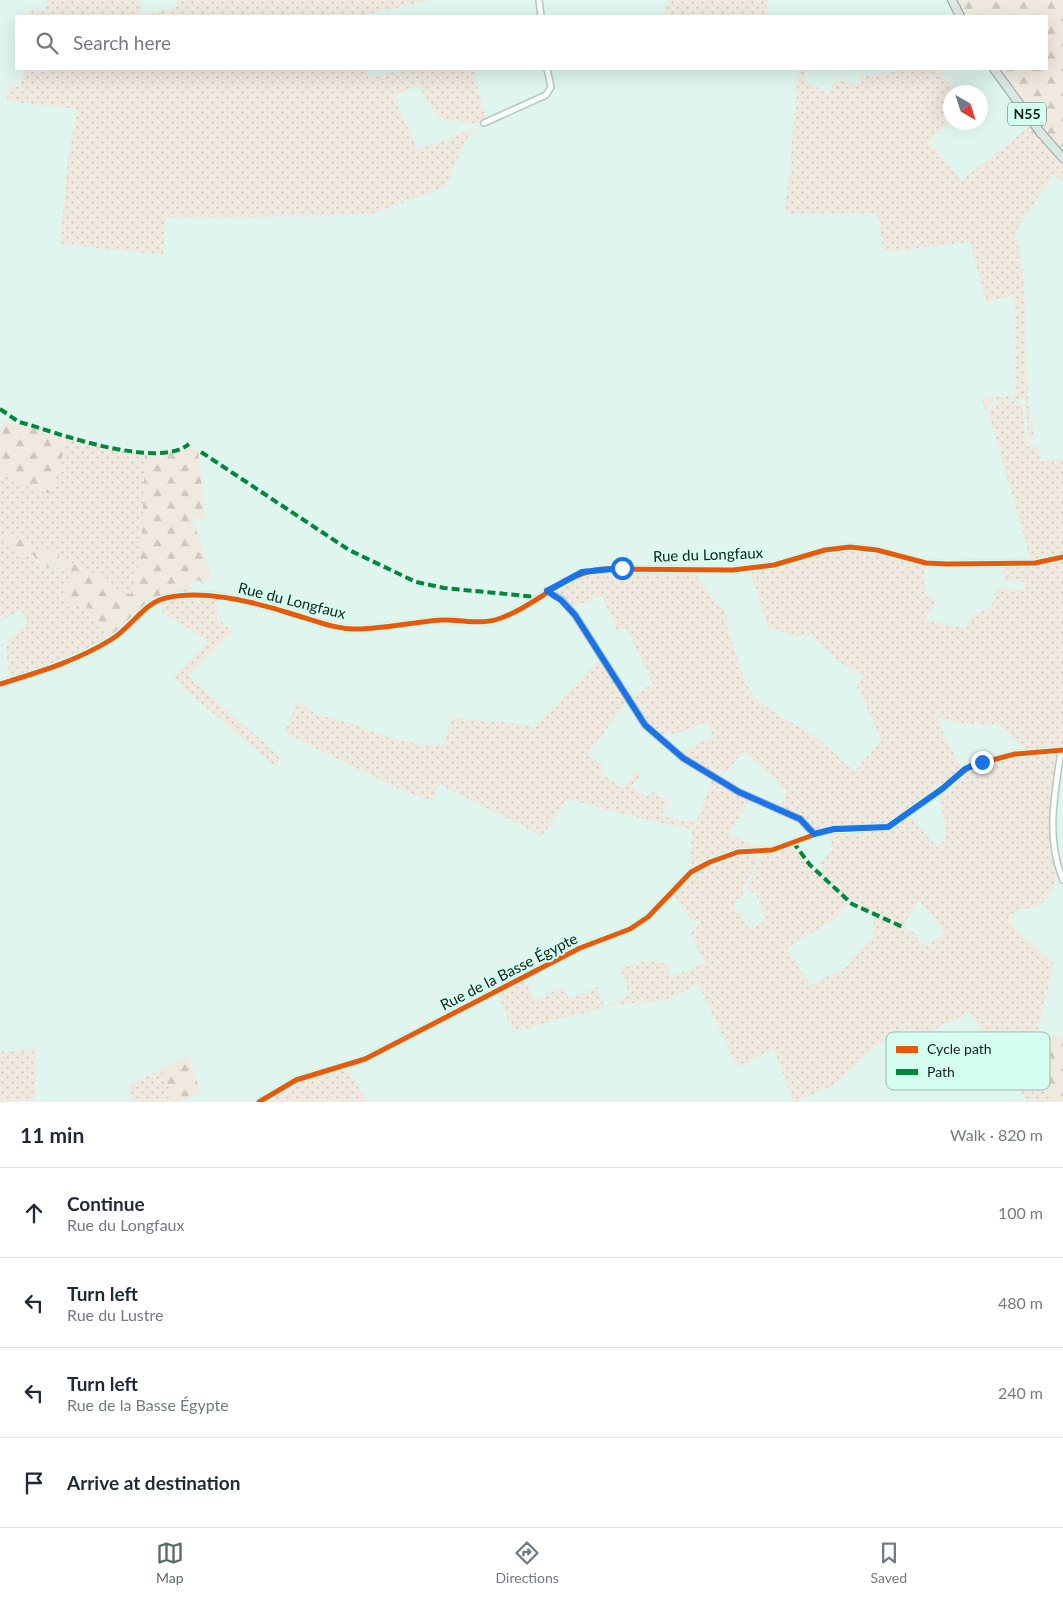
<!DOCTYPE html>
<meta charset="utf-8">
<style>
body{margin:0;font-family:Lato,sans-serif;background:#f6f6f7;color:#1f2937}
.compass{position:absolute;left:943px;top:85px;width:45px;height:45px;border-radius:50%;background:#fff;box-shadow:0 5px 20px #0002;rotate:141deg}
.stop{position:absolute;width:15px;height:15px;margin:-11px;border:4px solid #1a73e8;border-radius:50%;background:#fff}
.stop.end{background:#1a73e8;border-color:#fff;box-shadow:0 1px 5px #0008}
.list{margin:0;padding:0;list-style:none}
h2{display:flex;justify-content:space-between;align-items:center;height:65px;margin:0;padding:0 20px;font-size:21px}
h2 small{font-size:16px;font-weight:400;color:#747a83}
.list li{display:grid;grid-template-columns:32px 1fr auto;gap:15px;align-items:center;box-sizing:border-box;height:90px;padding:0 20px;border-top:1px solid #e0e1e3}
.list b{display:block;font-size:19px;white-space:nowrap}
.list p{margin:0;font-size:16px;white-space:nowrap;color:#747a83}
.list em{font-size:16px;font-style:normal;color:#747a83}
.icon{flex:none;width:28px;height:28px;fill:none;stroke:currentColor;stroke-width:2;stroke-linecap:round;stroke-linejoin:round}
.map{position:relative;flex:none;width:1063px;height:1102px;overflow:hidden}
.search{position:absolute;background:#fff;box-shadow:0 5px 20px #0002;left:15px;right:15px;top:15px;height:55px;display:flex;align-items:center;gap:12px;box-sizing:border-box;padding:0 18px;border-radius:0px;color:#747a83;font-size:19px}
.sheet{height:425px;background:#fff}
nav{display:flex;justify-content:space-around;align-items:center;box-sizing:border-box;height:70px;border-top:1px solid #e0e1e3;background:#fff;font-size:14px;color:#747a83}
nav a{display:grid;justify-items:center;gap:2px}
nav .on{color:#586b64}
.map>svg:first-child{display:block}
.grass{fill:url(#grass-dots)}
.forest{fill:url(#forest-firs)}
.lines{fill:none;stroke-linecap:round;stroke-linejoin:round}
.street-casing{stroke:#b7c8c2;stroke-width:8}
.primary-casing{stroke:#8ba69e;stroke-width:10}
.street{stroke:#fafefc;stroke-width:5}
.primary{stroke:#dae7e3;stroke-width:8}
.quiet{stroke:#00873e;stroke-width:4;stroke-dasharray:8 4;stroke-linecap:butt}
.cycleway-casing{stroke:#d6fef0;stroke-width:8}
.cycleway{stroke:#e8590c;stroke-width:5}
.route{stroke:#1a73e8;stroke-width:6}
.labels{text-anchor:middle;stroke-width:4.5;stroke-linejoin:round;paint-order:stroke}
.shield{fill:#d6fef0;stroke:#4b635b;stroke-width:1}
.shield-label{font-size:14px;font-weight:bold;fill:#10201b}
.street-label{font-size:15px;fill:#10201b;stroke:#d6fef0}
.key{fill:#d6fef0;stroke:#9bbbb0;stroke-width:1}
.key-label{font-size:14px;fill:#10201b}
</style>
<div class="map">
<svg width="1063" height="1102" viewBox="0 0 1063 1102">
<defs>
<pattern id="grass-dots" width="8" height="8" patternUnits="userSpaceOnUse" patternTransform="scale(1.25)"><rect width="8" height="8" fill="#f0e9df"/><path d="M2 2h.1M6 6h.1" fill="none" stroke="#cdc8bf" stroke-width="1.8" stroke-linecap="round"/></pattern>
<pattern id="forest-firs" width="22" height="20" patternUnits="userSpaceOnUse" patternTransform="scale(1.25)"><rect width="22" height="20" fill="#f0e9df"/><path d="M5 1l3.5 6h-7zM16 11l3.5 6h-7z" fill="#cdc8bf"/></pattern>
</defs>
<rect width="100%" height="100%" fill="#dff5ed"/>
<path class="grass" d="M47,0H139L142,15L175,8L177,0H431L360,16H28L29,10L45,11Z
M669,0H766L768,16H663Z
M44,69H367L368,77L411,69H473L486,120L477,124L439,119L417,85L394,96L417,149L443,141L474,128L464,144L445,187L366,216L364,214L253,217H166L163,255L60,244L68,159L77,109L7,101L9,86L21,87L24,70L43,72Z
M799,69H808L803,79L828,94L836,80L859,84V76L893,71V69H939L955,92H950V122L929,141L961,181L1034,123L1063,162V181L1053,175L1015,232C1034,304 1018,374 1036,444L1028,435L1025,401L1023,399L991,402L987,407L986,415L982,399L1016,395V321L1013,296L986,302L970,242L884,252L877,213L785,214Z
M1018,401C1028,414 1019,435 1031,446L1037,447L1041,457L1040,461L1063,459V556L1029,562V555L989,414C991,401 1007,401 1018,401Z
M68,437L145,455L141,555L132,594L117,591L113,584C95,575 77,566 58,559C48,556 44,550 33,549L35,561L54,569L69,567L73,572L65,591L69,606H88L109,639L75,657L9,680L6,643L27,622L21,610L2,620L0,616V477L51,494Z
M841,549L869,550L924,564L925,596L937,600L925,620L966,628L974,613C997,606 990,608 997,588L1024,590L1025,582L1004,581L1003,564L1063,558V749L1026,751L1000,725C979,724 955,726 936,716L948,743L962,768L940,788L889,824L878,826L835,827L817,831L804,819L780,808L788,790L782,788L779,782C776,781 748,755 744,751L725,773L720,769L715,774L679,753L713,736L707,722L672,736L669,733L660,736L647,724L630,698L653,684L626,628L617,631L602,595L572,608L555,593L554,590C583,562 654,571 693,571L717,605L726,611L727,626L745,681L756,700L820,740L854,772L881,740L856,684L864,676L841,663L807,633L799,637L768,628L749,569Z
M192,597L217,598V621L220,620L232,631L188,676L280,757L276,767L172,678L208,641L163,613L160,602L171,598Z
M602,657L628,701L587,755L603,765L600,772L623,789L636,769L642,773L632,787L646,797L653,792L670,801L661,816L696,823L713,777L751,799L728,834L763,849L733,851L693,868L690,867L692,829L634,817L568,799L542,836L438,784L433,802L397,788L285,733L297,701L318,715L351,723L388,737L424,745H443L452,718L513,723L534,728Z
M1051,753L1057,755L1058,759L1051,814L1052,848L1058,870L1053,888L1045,901L1037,907L1018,910L1008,917L1012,926L1054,964L1037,1033L1031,1030L1038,1063L1055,1102H1028L970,1012L928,1033L910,1029L897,1032L874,1047L834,1085L795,1102H793L774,1049L738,1067L698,984L667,1000L612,1005L513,1032L498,993L524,979L535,1001L564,986L569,999L598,987L604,1007L630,995L619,968L644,961L666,963L670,977L705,963L690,933L701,924L697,919L693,922L672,895C678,888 684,881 691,875C704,865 741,848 757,856C757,872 741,882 743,895L733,903L750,930L764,921V913L758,904L760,902L754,892L751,893L749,890L745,893L762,854L794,846L812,869L849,902L835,919L787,948L810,985L844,968L873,936V914L914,933L923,946L927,944L930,948V943L945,934L919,900L903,926L857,906L822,875L823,868L820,864L833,848L828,832L884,830L897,824L908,814L937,847L945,840L946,828L938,794L970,769L1014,757Z
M36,1048L35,1100L0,1102V1052Z
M346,1068L368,1102H263L304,1079Z
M161,1069L175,1102H132L129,1085Z"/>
<path class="forest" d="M952,0H1063V158L994,69H1047V16H960Z
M4,421L68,437L51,494L0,477V435Z
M190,447L198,451L205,517L203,520L196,519L195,514L192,516L211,577L203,584L199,580L191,582L190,595H160L109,639L88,606H69L61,596L73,572L69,568C54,569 39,568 32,552L19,554L1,538L7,535L25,540L33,549L43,550L49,554L56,550L60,554L58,559L68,561L113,584L117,591L131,594L141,555L145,455Z
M1031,1030C1042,1035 1052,1034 1063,1039V1102H1055L1038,1063L1029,1032Z
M188,1055L201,1093L175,1102L161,1069Z"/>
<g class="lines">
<g class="street-casing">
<path id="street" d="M539,0L541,16
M484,123L546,95L551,87L547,69
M547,591L561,599L575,615L645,725L683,758L739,792L800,819L814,834
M0,684C39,672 77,661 112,639C130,628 145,602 166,598C205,589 255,602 292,614C314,620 336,630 358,629C386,628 414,622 441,620C462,619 481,626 501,618C538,605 562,574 602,569L733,570L774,565L825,550L850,547L877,550L926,563L947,564L1035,563L1063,557
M1061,750C1055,795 1045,836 1063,880
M259,1102L296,1080L365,1059L580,948L630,929L648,917L691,872L710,862L738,852L772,850L827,830L888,827L942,789L970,766L1015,754L1063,750"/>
</g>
<g class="primary-casing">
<path id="primary" d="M952,0L960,16
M994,69L1040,132L1063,158"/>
</g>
<use href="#street" class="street"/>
<use href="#primary" class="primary"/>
<path class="quiet" d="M0,409L19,422L30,425C65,436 159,469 189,444
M201,452L349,550L416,582L444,588L537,597
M793,842L810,865L852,904L905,928"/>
<g class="cycleway-casing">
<path id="cycleway" d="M0,684C39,672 77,661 112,639C130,628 145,602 166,598C205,589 255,602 292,614C314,620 336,630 358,629C386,628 414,622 441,620C462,619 481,626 501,618C538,605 562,574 602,569L733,570L774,565L825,550L850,547L877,550L926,563L947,564L1035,563L1063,557
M259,1102L296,1080L365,1059L580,948L630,929L648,917L691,872L710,862L738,852L772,850L827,830L888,827L942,789L970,766L1015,754L1063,750"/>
</g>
<use href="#cycleway" class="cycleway"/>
</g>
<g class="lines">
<path class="route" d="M622,568L582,572L547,591L561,600L575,615L645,725L683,758L739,792L800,819L814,834L834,829L888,827L942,789L965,769L982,762"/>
</g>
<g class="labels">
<rect class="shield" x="1008" y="102.5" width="38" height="23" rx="4"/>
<g class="shield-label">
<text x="1027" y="119">N55</text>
</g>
<g class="street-label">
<text transform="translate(708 555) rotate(-2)" y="5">Rue du Longfaux</text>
<text transform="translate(292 601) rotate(14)" y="5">Rue du Longfaux</text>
<text transform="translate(509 972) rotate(-27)" y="5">Rue de la Basse Égypte</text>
</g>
</g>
<rect x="886" y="1032" width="164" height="58" rx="8" class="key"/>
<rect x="896" y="1046" width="22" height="7" fill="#e8590c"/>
<rect x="896" y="1069" width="22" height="6" fill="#00873e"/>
<g class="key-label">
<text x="927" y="1054">Cycle path</text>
<text x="927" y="1077">Path</text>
</g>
</svg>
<svg class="compass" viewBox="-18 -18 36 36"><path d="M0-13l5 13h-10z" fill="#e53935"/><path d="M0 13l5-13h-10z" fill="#747a83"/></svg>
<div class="stop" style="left:622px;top:568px"></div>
<div class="stop end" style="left:982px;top:762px"></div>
<div class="search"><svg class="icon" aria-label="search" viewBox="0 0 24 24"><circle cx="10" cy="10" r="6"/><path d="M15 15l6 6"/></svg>Search here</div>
</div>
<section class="sheet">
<h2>11 min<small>Walk · 820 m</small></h2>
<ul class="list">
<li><svg class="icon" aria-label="ahead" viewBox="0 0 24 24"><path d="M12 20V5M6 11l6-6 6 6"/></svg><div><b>Continue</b><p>Rue du Longfaux</p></div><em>100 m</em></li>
<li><svg class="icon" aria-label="left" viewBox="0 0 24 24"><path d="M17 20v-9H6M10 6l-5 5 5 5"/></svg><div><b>Turn left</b><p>Rue du Lustre</p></div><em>480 m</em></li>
<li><svg class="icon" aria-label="left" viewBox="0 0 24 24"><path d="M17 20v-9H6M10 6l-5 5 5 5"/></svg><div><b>Turn left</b><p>Rue de la Basse Égypte</p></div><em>240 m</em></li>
<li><svg class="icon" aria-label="arrive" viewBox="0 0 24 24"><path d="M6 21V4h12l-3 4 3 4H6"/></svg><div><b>Arrive at destination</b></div></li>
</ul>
</section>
<nav>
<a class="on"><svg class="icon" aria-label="map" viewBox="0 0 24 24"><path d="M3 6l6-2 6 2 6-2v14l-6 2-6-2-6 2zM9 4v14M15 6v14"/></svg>Map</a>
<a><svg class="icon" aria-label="directions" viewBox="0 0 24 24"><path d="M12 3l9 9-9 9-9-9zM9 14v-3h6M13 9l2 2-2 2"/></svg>Directions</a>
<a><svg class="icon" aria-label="saved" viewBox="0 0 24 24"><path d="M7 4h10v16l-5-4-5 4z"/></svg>Saved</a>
</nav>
